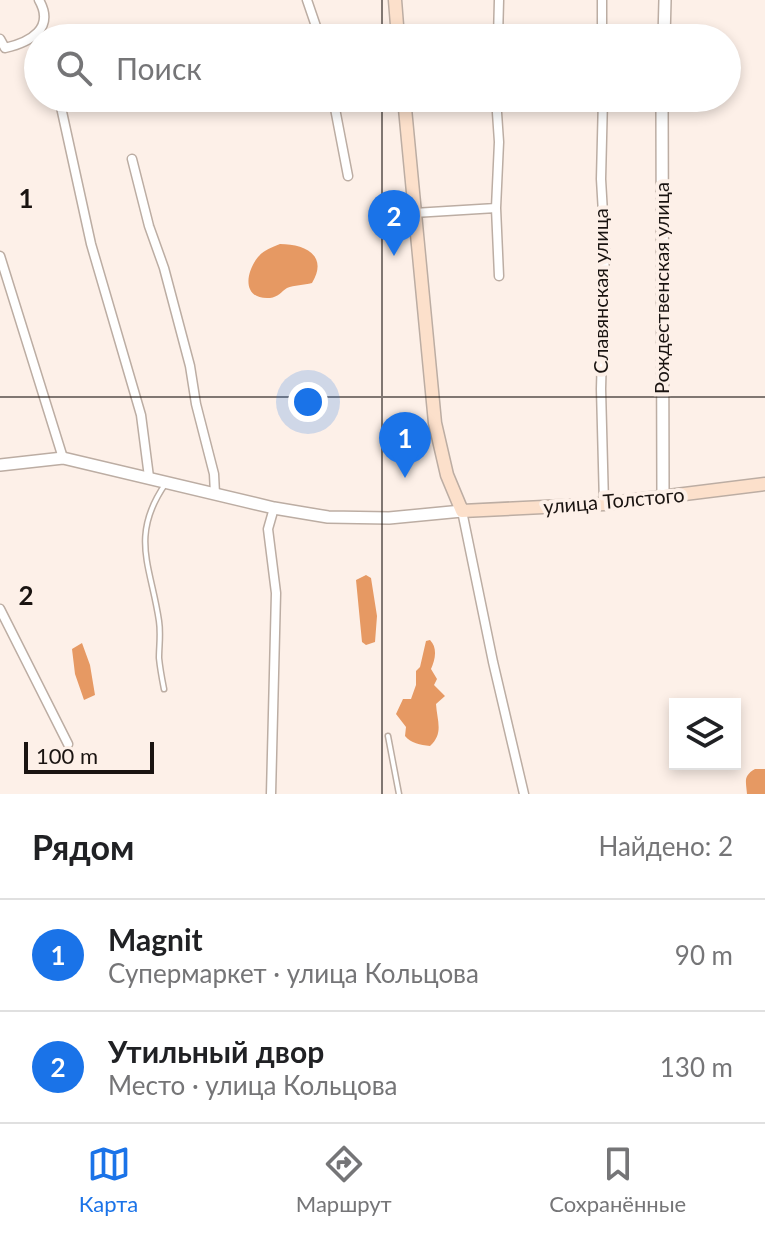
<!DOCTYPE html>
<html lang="ru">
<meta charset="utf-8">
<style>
body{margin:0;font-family:Lato,sans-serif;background:#f6f6f6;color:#202124}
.controls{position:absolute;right:24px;bottom:24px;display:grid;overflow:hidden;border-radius:0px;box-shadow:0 4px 12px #0003}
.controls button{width:72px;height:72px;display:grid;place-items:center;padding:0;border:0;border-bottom:2px solid #e0e0e0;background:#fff;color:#202124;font:40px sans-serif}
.scale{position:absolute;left:24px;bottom:20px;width:130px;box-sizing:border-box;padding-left:8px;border:4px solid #1a1411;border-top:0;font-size:22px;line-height:28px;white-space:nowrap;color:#1a1411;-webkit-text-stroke:6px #fdf0e8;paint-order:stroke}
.you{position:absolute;left:308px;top:402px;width:28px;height:28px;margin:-20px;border:6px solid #fff;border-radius:50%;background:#1a73e8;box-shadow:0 0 0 12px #1a73e833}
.badge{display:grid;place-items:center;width:52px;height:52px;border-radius:50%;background:#1a73e8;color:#fff;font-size:26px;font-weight:700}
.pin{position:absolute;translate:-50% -66px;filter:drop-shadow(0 2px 4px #0008)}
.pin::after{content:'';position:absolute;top:42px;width:28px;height:24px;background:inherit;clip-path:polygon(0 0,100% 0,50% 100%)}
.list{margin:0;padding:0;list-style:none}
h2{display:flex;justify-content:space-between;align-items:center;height:104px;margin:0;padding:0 32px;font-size:34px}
h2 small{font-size:26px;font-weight:400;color:#757577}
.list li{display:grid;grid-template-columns:52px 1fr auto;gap:24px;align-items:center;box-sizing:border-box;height:112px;padding:0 32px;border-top:2px solid #e0e0e0}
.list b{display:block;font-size:30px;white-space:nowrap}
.list p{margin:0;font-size:26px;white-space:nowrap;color:#757577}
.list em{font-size:26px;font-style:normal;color:#757577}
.icon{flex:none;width:44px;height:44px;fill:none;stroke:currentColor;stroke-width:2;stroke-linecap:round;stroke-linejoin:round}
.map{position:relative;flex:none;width:765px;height:794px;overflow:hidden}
.search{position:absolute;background:#fff;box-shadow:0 4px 12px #0003;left:24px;right:24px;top:24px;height:88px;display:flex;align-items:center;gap:20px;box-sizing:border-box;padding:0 28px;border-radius:44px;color:#757577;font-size:30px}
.sheet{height:328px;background:#fff}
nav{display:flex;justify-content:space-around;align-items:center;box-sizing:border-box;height:112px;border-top:2px solid #e0e0e0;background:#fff;font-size:22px;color:#757577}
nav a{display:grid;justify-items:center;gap:4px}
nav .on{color:#1a73e8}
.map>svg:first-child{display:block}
.water{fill:#e69963}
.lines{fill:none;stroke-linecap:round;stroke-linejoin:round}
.service-casing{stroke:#bcada3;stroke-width:7}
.minor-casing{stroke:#bcada3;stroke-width:11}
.tertiary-casing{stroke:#bcada3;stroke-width:14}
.secondary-casing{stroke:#bcada3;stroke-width:15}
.service{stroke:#fff;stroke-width:4}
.minor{stroke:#fff;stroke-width:8}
.tertiary{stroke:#fff;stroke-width:11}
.secondary{stroke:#fce0cb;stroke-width:12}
.grid{fill:none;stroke:#1a1411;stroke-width:2;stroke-opacity:0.55}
.labels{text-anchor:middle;stroke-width:8;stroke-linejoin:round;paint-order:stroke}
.street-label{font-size:20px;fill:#1a1411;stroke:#fdf0e8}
.grid-label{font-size:26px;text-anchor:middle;font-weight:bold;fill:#1a1411;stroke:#fdf0e8;stroke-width:8;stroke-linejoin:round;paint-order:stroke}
</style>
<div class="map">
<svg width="765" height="794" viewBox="0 0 765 794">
<rect width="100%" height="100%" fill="#fdf0e8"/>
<path class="water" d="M280,244C304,244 329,255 312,283C304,285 294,285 287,288C281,292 278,297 270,298C242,300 245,273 258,257C264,250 271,248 280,244Z
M366,575L371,578L377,616L375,642L366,645L362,642L356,580Z
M430,640C438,648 435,660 431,669L437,679L434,685L445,696L436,704C437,721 444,733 430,746C420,745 411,743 405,736L406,727L396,714L403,699H411L416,685V671L420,667L426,641Z
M82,643L90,665L95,695L84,700L75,674L72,649Z
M755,769H765V794H747C746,781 743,776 755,769Z"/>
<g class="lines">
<g class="service-casing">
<path id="service" d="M164,689C162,679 160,668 159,658C159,646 161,634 159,621C151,566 129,536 166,483
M388,736L399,794"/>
</g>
<g class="minor-casing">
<path id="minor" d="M307,0L320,38
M498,38L499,0
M602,38V0
M0,39L5,48C31,42 55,28 39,0
M59,98L91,244L141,415L149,477
M333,98L348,176
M496,98L499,142L496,208L499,276
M603,98L601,179L605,248L601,389L604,504
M132,159L149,226L164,268L190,366L196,404L214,474L215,494
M414,213L496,208
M0,256L63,458
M462,511L493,662L524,794
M0,609L68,744
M271,794L276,593L268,529L274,508"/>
</g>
<g class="tertiary-casing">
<path id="tertiary" d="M664,38L665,0
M662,98L663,498
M0,465L63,458L274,508L328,517L389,518L462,511"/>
</g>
<g class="secondary-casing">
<path id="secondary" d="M395,0L398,38
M404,98L435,423L447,475L462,511L604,504L765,484"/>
</g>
<use href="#service" class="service"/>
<use href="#minor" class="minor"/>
<use href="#tertiary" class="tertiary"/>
<use href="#secondary" class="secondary"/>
</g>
<path class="grid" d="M382,0V38M382,98V794M0,397H765"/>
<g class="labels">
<g class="street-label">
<text transform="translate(662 288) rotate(-90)" y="7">Рождественская улица</text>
<text transform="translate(601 291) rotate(-90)" y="7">Славянская улица</text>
<text transform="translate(614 501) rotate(-5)" y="7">улица Толстого</text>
</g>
</g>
<g class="grid-label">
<text x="26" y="208">1</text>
<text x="26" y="605">2</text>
</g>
</svg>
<div class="controls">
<button><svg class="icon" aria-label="layers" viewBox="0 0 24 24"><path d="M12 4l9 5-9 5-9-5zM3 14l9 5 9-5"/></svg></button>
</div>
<div class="scale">100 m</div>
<div class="you"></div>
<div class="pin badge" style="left:405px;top:478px">1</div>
<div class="pin badge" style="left:394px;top:256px">2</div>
<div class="search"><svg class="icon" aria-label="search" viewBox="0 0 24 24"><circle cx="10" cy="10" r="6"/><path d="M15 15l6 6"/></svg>Поиск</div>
</div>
<section class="sheet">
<h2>Рядом<small>Найдено: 2</small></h2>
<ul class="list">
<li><span class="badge">1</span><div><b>Magnit</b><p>Супермаркет · улица Кольцова</p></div><em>90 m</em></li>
<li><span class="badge">2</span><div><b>Утильный двор</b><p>Место · улица Кольцова</p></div><em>130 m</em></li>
</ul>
</section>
<nav>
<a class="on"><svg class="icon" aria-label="map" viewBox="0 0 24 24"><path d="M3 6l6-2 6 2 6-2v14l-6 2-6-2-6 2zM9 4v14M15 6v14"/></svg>Карта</a>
<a><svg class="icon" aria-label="directions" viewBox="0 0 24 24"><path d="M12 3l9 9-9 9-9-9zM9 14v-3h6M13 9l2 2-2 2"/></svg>Маршрут</a>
<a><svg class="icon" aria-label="saved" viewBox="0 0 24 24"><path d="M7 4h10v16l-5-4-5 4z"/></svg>Сохранённые</a>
</nav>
